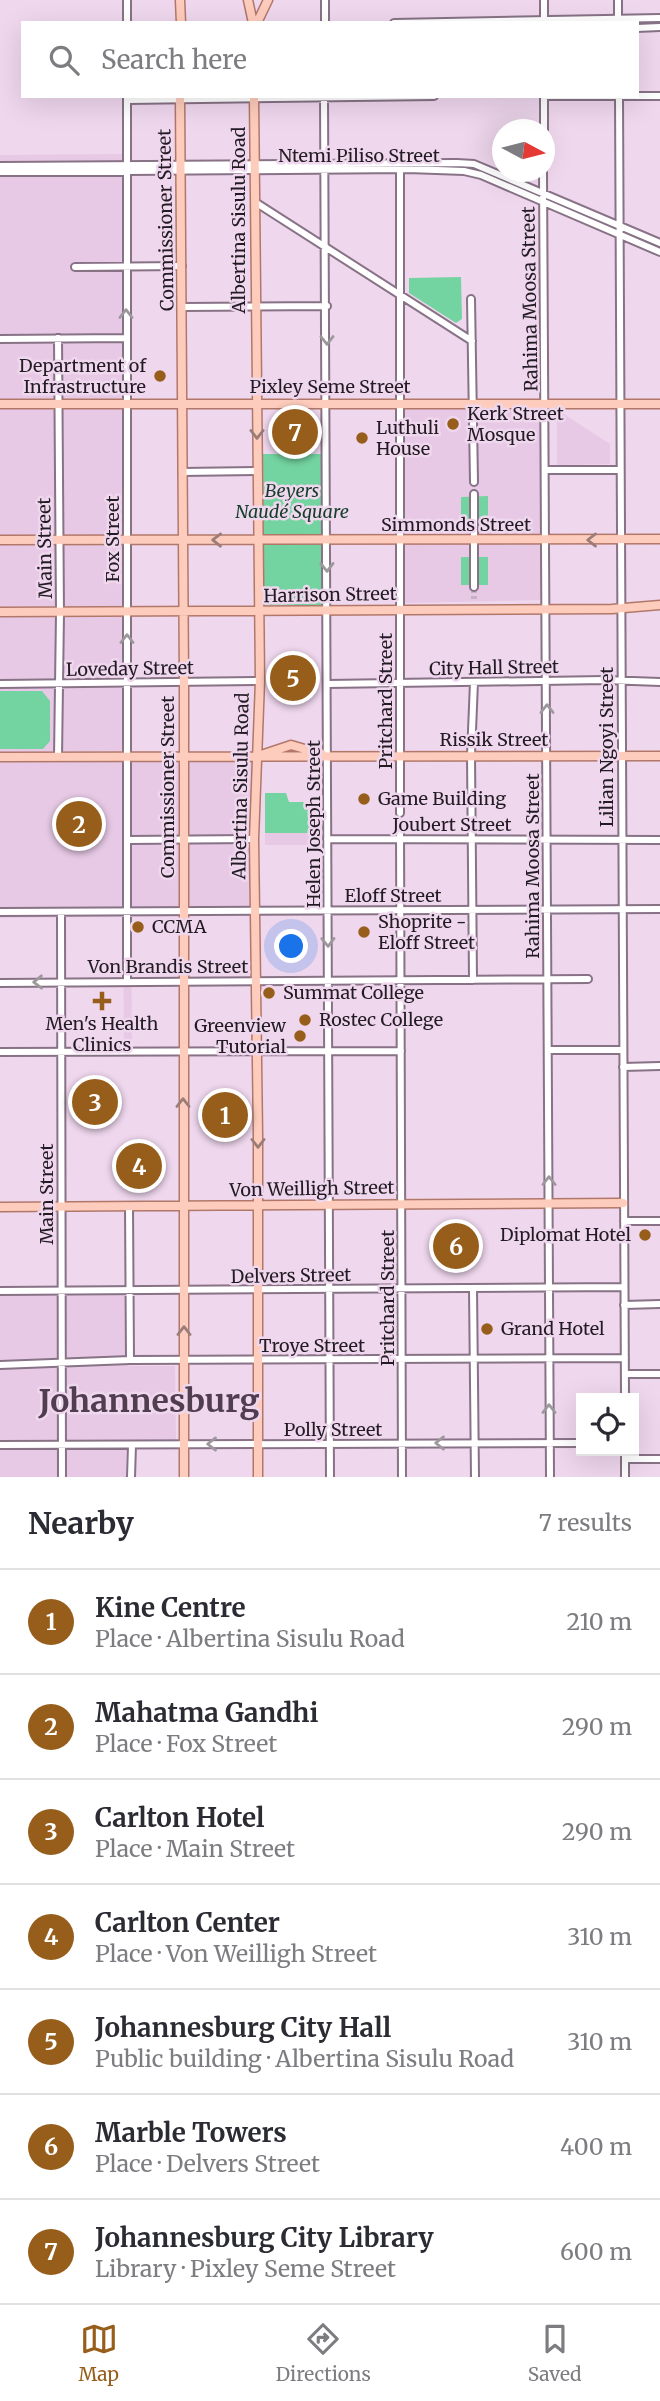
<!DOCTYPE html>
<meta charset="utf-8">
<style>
body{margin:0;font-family:Merriweather,serif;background:#f2f2f3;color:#2b2b33}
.controls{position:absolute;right:21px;bottom:21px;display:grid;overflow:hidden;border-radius:0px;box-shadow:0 7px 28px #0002}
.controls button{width:63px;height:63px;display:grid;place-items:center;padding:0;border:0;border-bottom:2px solid #e1e1e2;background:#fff;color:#2b2b33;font:35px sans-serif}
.compass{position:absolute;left:492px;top:119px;width:63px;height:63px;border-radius:50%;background:#fff;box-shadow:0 7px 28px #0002;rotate:97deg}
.you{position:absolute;left:292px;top:947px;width:24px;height:24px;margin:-18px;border:5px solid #fff;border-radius:50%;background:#1a73e8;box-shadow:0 0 0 10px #1a73e833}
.badge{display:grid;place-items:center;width:46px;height:46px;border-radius:50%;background:#975e1b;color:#fff;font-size:23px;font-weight:700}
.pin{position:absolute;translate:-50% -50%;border:4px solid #fff;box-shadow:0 2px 7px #0006}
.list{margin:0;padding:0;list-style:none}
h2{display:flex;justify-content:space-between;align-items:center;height:91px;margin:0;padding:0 28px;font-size:30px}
h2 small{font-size:23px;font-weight:400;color:#7c7c81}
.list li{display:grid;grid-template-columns:46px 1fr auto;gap:21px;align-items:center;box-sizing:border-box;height:105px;padding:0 28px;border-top:2px solid #e1e1e2}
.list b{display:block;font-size:26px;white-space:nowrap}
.list p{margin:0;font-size:23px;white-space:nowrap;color:#7c7c81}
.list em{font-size:23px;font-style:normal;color:#7c7c81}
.icon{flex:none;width:38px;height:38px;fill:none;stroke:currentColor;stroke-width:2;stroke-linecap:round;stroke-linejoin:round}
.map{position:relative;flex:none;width:660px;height:1477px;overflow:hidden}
.search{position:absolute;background:#fff;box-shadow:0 7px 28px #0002;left:21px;right:21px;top:21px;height:77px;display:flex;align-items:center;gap:18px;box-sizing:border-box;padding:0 24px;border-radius:0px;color:#7c7c81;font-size:26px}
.sheet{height:826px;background:#fff}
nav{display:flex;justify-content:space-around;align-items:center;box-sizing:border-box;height:98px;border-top:2px solid #e1e1e2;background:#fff;font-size:19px;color:#7c7c81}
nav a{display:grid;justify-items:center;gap:4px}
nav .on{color:#975e1b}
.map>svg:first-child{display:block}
.built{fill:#e7c9e6}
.green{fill:#74d4a1}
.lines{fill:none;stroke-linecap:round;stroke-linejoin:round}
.minor-tunnel{stroke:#c6b1c5;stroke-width:6;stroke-dasharray:6 3;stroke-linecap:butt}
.minor-casing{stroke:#877286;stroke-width:10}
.major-casing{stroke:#b1786a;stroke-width:11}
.minor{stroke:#fff;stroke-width:6}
.major{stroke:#feccbc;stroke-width:8}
.oneway{stroke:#9c989c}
.oneway2{stroke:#9b7c77}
.poi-dot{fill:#975e1b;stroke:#efd7ee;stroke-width:2.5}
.labels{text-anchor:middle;stroke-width:5;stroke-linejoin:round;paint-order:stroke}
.street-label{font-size:18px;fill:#231b23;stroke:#efd7ee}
.poi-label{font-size:18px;fill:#231b23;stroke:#efd7ee;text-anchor:start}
.park-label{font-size:18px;font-style:italic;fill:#143e29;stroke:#efd7ee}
.town-label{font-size:32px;font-weight:bold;fill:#503d4f;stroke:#efd7ee}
</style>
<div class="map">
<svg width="660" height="1477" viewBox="0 0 660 1477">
<rect width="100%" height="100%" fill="#efd7ee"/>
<path class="built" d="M123,154L124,751L0,752V155Z
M404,406L542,407L541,600L405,603Z
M559,411L610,444V464L557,465V412Z
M256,752V906L131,908L132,1054H124L123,917L0,918V754Z
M265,833H321V845H265Z
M127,1294L128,1366H175L176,1440L126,1441V1477H0V1295Z"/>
<path class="green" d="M461,277L462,319L456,323L409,293V278Z
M263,454H321L322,605H264Z
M488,496V523H461V497Z
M461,557H488V585H461Z
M0,691H42L50,701V741L43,749H0Z
M265,793H286L289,802H321V833H265Z"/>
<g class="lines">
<path class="minor-tunnel" d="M474,587V599"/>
<g class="minor-casing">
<path id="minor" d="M127,0V23
M325,0V23
M544,0V21
M394,23L660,18
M618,23V0
M637,28L660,27
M324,96L330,1477
M544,96H660
M619,96L625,1398
M128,100L434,96
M544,130V96
M0,166L457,163L474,164L660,243
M400,166V813
M0,172L408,169L464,171L481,175L660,252
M543,172L550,1477
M255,202L472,341
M75,267L182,266
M471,299L474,482
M183,307L327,306
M0,339L126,338
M546,470H620
M182,472L257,471
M474,494V587
M0,684L260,681
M328,684L605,680L660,682
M58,757L60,613L58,338
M400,825L402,1477
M327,839L660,840
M127,840L254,839
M0,912L660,909
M61,912L62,1477
M473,980L471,755L474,682
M127,982V96
M0,983L588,979
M548,1050H623
M0,1052L401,1051
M623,1067L660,1066
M129,1206L130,1360
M624,1221H660
M473,1288L475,1477
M0,1291L624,1287
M624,1305L660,1304
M0,1365L130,1360L625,1358
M625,1374H660
M0,1445L581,1443
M625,1451V1477
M625,1459H660
M131,1477L132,1445"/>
</g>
<g class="major-casing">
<path id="major" d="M180,0L181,23
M248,0L253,23
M257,23L268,0
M180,96L184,683V1477
M254,96L260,681L254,839L258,1135V1477
M0,404H660
M0,540L660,539
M0,612L612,609L660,605
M261,755L291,745L322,754
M0,757L660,756
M0,1207L623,1203"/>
</g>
<use href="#minor" class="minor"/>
<use href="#major" class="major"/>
</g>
<defs><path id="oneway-chevron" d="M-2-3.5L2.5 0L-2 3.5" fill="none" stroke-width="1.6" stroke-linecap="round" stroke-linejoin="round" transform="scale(1.75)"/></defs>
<g class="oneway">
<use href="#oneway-chevron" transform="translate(126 314) rotate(-90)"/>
<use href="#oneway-chevron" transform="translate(327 340) rotate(90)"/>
<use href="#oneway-chevron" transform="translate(327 567) rotate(89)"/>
<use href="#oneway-chevron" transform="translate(127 639) rotate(-90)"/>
<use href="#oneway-chevron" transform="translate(547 709) rotate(-90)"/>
<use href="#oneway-chevron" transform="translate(328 942) rotate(89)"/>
<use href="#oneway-chevron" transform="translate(38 982) rotate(179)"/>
<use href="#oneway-chevron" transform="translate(549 1181) rotate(-90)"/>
<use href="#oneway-chevron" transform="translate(549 1409) rotate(-90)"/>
<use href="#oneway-chevron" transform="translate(440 1443) rotate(180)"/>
<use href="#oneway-chevron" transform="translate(212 1444) rotate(-180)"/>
</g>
<g class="oneway2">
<use href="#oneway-chevron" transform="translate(257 434) rotate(90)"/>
<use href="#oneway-chevron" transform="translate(217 540) rotate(-179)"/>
<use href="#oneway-chevron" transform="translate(592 540) rotate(180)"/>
<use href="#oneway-chevron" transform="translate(183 1103) rotate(-90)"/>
<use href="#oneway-chevron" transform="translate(258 1143) rotate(90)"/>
<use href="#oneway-chevron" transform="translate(184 1331) rotate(-90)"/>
</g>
<g class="poi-dot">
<circle cx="160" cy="376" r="7"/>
<circle cx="453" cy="424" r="7"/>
<circle cx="362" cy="438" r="7"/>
<circle cx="364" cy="799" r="7"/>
<circle cx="138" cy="927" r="7"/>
<circle cx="364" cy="932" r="7"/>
<circle cx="269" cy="993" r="7"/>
<path d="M98.5 990.5h7v7h7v7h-7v7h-7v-7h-7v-7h7z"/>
<circle cx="305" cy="1020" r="7"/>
<circle cx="300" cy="1036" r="7"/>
<circle cx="645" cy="1235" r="7"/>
<circle cx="487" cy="1329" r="7"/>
</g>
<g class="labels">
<g class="street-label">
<text x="359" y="162">Ntemi Piliso Street</text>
<text transform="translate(166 220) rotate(-91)" y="6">Commissioner Street</text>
<text transform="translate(239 220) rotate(-90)" y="6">Albertina Sisulu Road</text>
<text transform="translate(530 299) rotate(-91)" y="6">Rahima Moosa Street</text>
<text x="330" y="393">Pixley Seme Street</text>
<text x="456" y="531">Simmonds Street</text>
<text transform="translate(113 539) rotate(-90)" y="6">Fox Street</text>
<text transform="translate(45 548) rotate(-91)" y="6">Main Street</text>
<text transform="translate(330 595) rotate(-1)" y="6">Harrison Street</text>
<text transform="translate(494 668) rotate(-1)" y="6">City Hall Street</text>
<text transform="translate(130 669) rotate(-1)" y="6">Loveday Street</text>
<text transform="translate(386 701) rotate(-90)" y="6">Pritchard Street</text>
<text x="494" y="746">Rissik Street</text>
<text transform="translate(607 747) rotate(-90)" y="6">Lilian Ngoyi Street</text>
<text transform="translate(241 786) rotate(-89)" y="6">Albertina Sisulu Road</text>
<text transform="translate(168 787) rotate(-90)" y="6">Commissioner Street</text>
<text transform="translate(314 824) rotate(-90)" y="6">Helen Joseph Street</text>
<text x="452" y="831">Joubert Street</text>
<text transform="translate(533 866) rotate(-90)" y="6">Rahima Moosa Street</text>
<text x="393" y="902">Eloff Street</text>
<text x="168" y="973">Von Brandis Street</text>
<text transform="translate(312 1189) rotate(-1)" y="6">Von Weilligh Street</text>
<text transform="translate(47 1194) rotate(-90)" y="6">Main Street</text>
<text transform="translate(291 1276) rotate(-1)" y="6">Delvers Street</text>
<text transform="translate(388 1298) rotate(-90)" y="6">Pritchard Street</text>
<text x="312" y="1352">Troye Street</text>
<text x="333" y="1436">Polly Street</text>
</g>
<g class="poi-label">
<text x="146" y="372" text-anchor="end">Department of<tspan x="146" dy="21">Infrastructure</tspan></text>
<text x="467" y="420">Kerk Street<tspan x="467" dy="21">Mosque</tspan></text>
<text x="376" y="434">Luthuli<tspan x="376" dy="21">House</tspan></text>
<text x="378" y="805">Game Building</text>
<text x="378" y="928">Shoprite -<tspan x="378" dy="21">Eloff Street</tspan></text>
<text x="152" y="933">CCMA</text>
<text x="283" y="999">Summat College</text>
<text x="319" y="1026">Rostec College</text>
<text x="102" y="1030" text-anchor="middle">Men's Health<tspan x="102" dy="21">Clinics</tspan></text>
<text x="286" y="1032" text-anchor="end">Greenview<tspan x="286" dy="21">Tutorial</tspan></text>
<text x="631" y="1241" text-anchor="end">Diplomat Hotel</text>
<text x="501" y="1335">Grand Hotel</text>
</g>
<g class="park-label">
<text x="292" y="497">Beyers<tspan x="292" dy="21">Naudé Square</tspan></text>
</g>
<g class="town-label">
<text x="149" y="1412">Johannesburg</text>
</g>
</g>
</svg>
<div class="controls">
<button><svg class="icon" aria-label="locate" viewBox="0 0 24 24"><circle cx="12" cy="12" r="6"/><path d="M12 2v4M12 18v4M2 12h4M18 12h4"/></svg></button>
</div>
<svg class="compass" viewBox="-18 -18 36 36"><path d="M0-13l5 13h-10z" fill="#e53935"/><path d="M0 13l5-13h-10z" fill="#7c7c81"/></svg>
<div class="you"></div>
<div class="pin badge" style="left:225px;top:1115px">1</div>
<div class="pin badge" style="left:79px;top:824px">2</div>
<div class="pin badge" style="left:95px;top:1102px">3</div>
<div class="pin badge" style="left:139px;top:1166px">4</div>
<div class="pin badge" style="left:293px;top:678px">5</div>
<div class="pin badge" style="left:456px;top:1246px">6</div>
<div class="pin badge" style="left:295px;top:432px">7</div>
<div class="search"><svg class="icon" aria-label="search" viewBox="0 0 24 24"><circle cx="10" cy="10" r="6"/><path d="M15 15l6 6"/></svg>Search here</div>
</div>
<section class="sheet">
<h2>Nearby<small>7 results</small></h2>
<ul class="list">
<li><span class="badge">1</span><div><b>Kine Centre</b><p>Place · Albertina Sisulu Road</p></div><em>210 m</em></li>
<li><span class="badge">2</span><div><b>Mahatma Gandhi</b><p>Place · Fox Street</p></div><em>290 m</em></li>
<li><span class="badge">3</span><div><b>Carlton Hotel</b><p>Place · Main Street</p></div><em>290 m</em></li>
<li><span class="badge">4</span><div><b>Carlton Center</b><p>Place · Von Weilligh Street</p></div><em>310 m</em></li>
<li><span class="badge">5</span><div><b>Johannesburg City Hall</b><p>Public building · Albertina Sisulu Road</p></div><em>310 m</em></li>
<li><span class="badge">6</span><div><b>Marble Towers</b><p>Place · Delvers Street</p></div><em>400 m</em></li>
<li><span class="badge">7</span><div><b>Johannesburg City Library</b><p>Library · Pixley Seme Street</p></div><em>600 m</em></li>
</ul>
</section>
<nav>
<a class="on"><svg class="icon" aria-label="map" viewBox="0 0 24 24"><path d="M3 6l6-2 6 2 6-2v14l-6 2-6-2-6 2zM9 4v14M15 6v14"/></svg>Map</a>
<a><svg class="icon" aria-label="directions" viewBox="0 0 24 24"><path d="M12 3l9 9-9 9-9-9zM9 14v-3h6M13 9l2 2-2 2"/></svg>Directions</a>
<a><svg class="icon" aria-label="saved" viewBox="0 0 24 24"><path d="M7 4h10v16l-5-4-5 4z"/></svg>Saved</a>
</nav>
